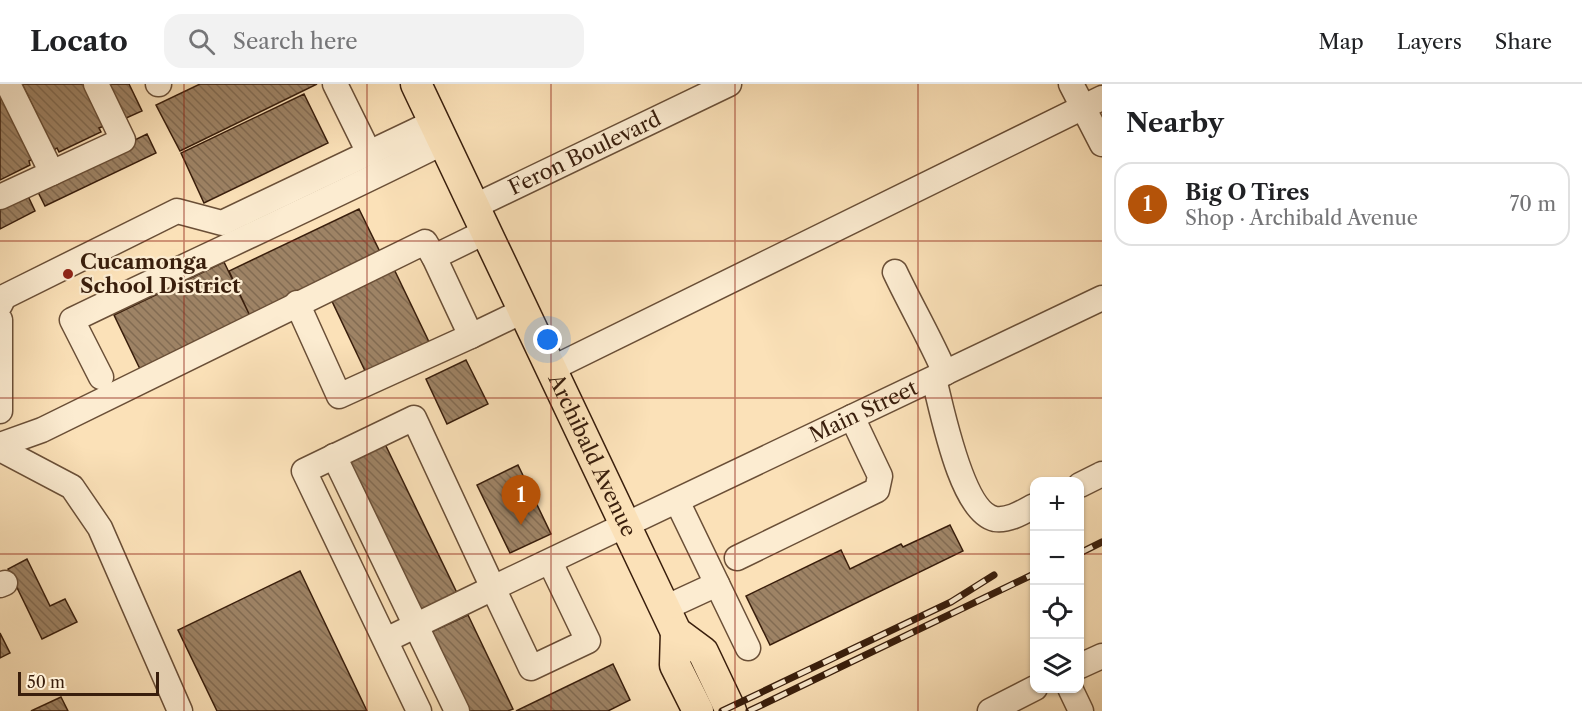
<!DOCTYPE html>
<meta charset="utf-8">
<style>
body{margin:0;font-family:"Libre Caslon Text",serif;background:#f2f2f2;color:#202124}
.controls{position:absolute;right:18px;bottom:18px;display:grid;overflow:hidden;border-radius:12px;box-shadow:0 2px 4px #0004}
.controls button{width:54px;height:54px;display:grid;place-items:center;padding:0;border:0;border-bottom:2px solid #e0e0e0;background:#fff;color:#202124;font:30px sans-serif}
.scale{position:absolute;left:18px;bottom:15px;width:141px;box-sizing:border-box;padding-left:6px;border:3px solid #391e0c;border-top:0;font-size:16px;line-height:21px;white-space:nowrap;color:#391e0c;-webkit-text-stroke:4px #fcecd1;paint-order:stroke}
.you{position:absolute;left:548px;top:256px;width:21px;height:21px;margin:-15px;border:4px solid #fff;border-radius:50%;background:#1a73e8;box-shadow:0 0 0 9px #1a73e833}
.badge{display:grid;place-items:center;width:39px;height:39px;border-radius:50%;background:#b45309;color:#fff;font-size:20px;font-weight:700}
.pin{position:absolute;translate:-50% -50px;filter:drop-shadow(0 2px 3px #0008)}
.pin::after{content:'';position:absolute;top:32px;width:21px;height:18px;background:inherit;clip-path:polygon(0 0,100% 0,50% 100%)}
.list{margin:0;padding:0;list-style:none}
h2{display:flex;justify-content:space-between;align-items:center;height:78px;margin:0;padding:0 24px;font-size:26px}
h2 small{font-size:20px;font-weight:400;color:#757577}
.list li{display:grid;grid-template-columns:39px 1fr auto;gap:18px;align-items:center;box-sizing:border-box;height:84px;margin:0 12px 12px;padding:0 12px;border:2px solid #e0e0e0;border-radius:18px}
.list b{display:block;font-size:22px;white-space:nowrap}
.list p{margin:0;font-size:20px;white-space:nowrap;color:#757577}
.list em{font-size:20px;font-style:normal;color:#757577}
.icon{flex:none;width:33px;height:33px;fill:none;stroke:currentColor;stroke-width:2;stroke-linecap:round;stroke-linejoin:round}
.map{position:relative;flex:none;width:1102px;height:627px;overflow:hidden}
header{display:flex;align-items:center;gap:36px;box-sizing:border-box;height:84px;padding:0 30px;background:#fff;border-bottom:2px solid #e0e0e0}
header strong{font-size:28px}
nav{display:flex;gap:33px;margin-inline-start:auto;font-size:21px}
.search{width:420px;height:54px;background:#f2f2f2;display:flex;align-items:center;gap:15px;box-sizing:border-box;padding:0 21px;border-radius:18px;color:#757577;font-size:22px}
main{display:flex}
aside{flex:1;background:#fff}
.map>svg:first-child{display:block}
.building{fill:url(#building-back-hatch);stroke:#391e0c;stroke-width:1.5}
.lines{fill:none;stroke-linecap:round;stroke-linejoin:round}
.minor-casing{stroke:#6a4f37;stroke-width:27}
.major-casing{stroke:#391e0c;stroke-width:33}
.minor{stroke:#fcecd1;stroke-width:24}
.major{stroke:#fbe1b8;stroke-width:30}
.rail-casing{stroke:#391e0c;stroke-width:7}
.rail{stroke:#fcecd1;stroke-width:4.5;stroke-dasharray:14;stroke-linecap:butt}
.grid{fill:none;stroke:#8f2418;stroke-width:1.5;stroke-opacity:0.55}
.poi-dot{fill:#8f2418;stroke:#fcecd1;stroke-width:2}
.labels{text-anchor:middle;stroke-width:4.5;stroke-linejoin:round;paint-order:stroke}
.street-label{font-size:21px;fill:#391e0c;stroke:#fcecd1}
.poi-label{font-size:21px;font-weight:bold;fill:#391e0c;stroke:#fcecd1;text-anchor:start}
</style>
<header>
<strong>Locato</strong>
<div class="search"><svg class="icon" aria-label="search" viewBox="0 0 24 24"><circle cx="10" cy="10" r="6"/><path d="M15 15l6 6"/></svg>Search here</div>
<nav><a>Map</a><a>Layers</a><a>Share</a></nav>
</header>
<main>
<div class="map">
<svg width="1102" height="627" viewBox="0 0 1102 627">
<defs>
<pattern id="building-back-hatch" width="6" height="6" patternUnits="userSpaceOnUse" patternTransform="scale(1.5)"><rect width="6" height="6" fill="#9e8365"/><path d="M-1 5l2 2M0 0l6 6M5-1l2 2" fill="none" stroke="#826b52"/></pattern>
</defs>
<rect width="100%" height="100%" fill="#fbe1b8"/>
<filter id="stains"><feTurbulence type="fractalNoise" baseFrequency=".00333" numOctaves="4"/><feColorMatrix values="0 0 0 0 .2 0 0 0 0 .09 0 0 0 0 .02 0 0 0 .5 -.17"/></filter>
<radialGradient id="worn" r=".72"><stop offset=".6" stop-color="#630" stop-opacity="0"/><stop offset="1" stop-color="#630" stop-opacity=".3"/></radialGradient>
<path class="building" d="M22,0H84L104,42L99,44L101,48L59,68L57,64L54,66Z
M107,0H129L142,27L124,35Z
M200,0H317L180,67L156,21Z
M0,6L33,75L29,77L30,81L0,96Z
M304,10L328,59L204,119L181,69Z
M147,50L156,69L45,122L36,104Z
M27,110L35,127L0,145V123Z
M359,125L381,170L250,232L229,187Z
M224,178L250,232L140,285L114,231Z
M393,183L430,260L367,291L330,213Z
M466,276L488,320L447,340L426,295Z
M384,358L457,509L420,526L348,376Z
M518,381L551,450L510,469L477,401Z
M950,441L963,467L770,561L746,512L841,466L850,485L901,460L903,463Z
M27,475L50,522L65,515L77,538L42,555L8,485Z
M300,487L367,627H217L178,546Z
M468,531L513,625L508,627H469L431,548Z
M0,549L10,569L0,574Z
M613,580L630,616L608,627H516Z
M61,613L68,627H31Z"/>
<g class="lines">
<g class="minor-casing">
<g id="minor">
<path d="M8,0L52,89"/>
<path d="M158,0H159"/>
<path d="M335,0L369,69"/>
<path d="M1071,0L1102,60"/>
<path d="M0,113L123,56L96,0"/>
<path id="s1" d="M473,123L729,0"/>
<path d="M434,173L471,252L523,227"/>
<path d="M895,188C911,222 930,254 945,289"/>
<path d="M297,219L339,312L471,252"/>
<path d="M0,221L4,213L177,127L222,139L434,38"/>
<path d="M0,236V327"/>
<path d="M551,285L1102,14"/>
<path d="M101,293L72,236C196,176 321,120 444,58"/>
<path d="M934,295C942,325 961,428 995,435C1009,437 1023,428 1034,422"/>
<path d="M0,361L42,346L425,158L434,173L485,148"/>
<path d="M0,365L72,403L100,444L180,627"/>
<path d="M334,372L457,627"/>
<path d="M1080,401L1102,390"/>
<path d="M677,417L748,564"/>
<path d="M737,474L877,406L880,392L852,333"/>
<path d="M0,501L5,499"/>
<path d="M665,524L717,500"/>
<path d="M386,556L493,504L531,584L588,557L550,478"/>
<path d="M1080,582L1102,572"/>
<path d="M1070,604L1081,627"/>
<path id="s2" d="M419,627L304,387L414,334L493,504L1102,214"/>
<path d="M990,627L1035,604"/>
</g>
</g>
<g class="major-casing">
<g id="major">
<path id="s3" d="M416,0L676,548L703,568L731,627"/>
<path d="M676,548L675,581L698,627"/>
</g>
</g>
<use href="#minor" class="minor"/>
<use href="#major" class="major"/>
<g class="rail-casing">
<path id="rail" d="M1080,469L1102,458
M722,627L951,518L994,491
M749,627L1034,490"/>
</g>
<use href="#rail" class="rail"/>
</g>
<path class="grid" d="M184,0V627M367,0V627M551,0V627M735,0V627M918,0V627M0,157H1102M0,314H1102M0,470H1034M1080,470H1102"/>
<circle class="poi-dot" cx="68" cy="190" r="6"/>
<g class="labels">
<g class="street-label">
<text dy="7" stroke="none"><textPath href="#s1" startOffset="124">Feron Boulevard</textPath></text>
<text dy="7" stroke="none"><textPath href="#s2" startOffset="986">Main Street</textPath></text>
<text dy="7" stroke="none"><textPath href="#s3" startOffset="411">Archibald Avenue</textPath></text>
</g>
<g class="poi-label">
<text x="80" y="185">Cucamonga<tspan x="80" dy="24">School District</tspan></text>
</g>
</g>
<rect width="100%" height="100%" filter="url(#stains)"/>
<rect width="100%" height="100%" fill="url(#worn)"/>
</svg>
<div class="controls">
<button>+</button>
<button>−</button>
<button><svg class="icon" aria-label="locate" viewBox="0 0 24 24"><circle cx="12" cy="12" r="6"/><path d="M12 2v4M12 18v4M2 12h4M18 12h4"/></svg></button>
<button><svg class="icon" aria-label="layers" viewBox="0 0 24 24"><path d="M12 4l9 5-9 5-9-5zM3 14l9 5 9-5"/></svg></button>
</div>
<div class="scale">50 m</div>
<div class="you"></div>
<div class="pin badge" style="left:521px;top:441px">1</div>
</div>
<aside>
<h2>Nearby<small></small></h2>
<ul class="list">
<li><span class="badge">1</span><div><b>Big O Tires</b><p>Shop · Archibald Avenue</p></div><em>70 m</em></li>
</ul>
</aside>
</main>
